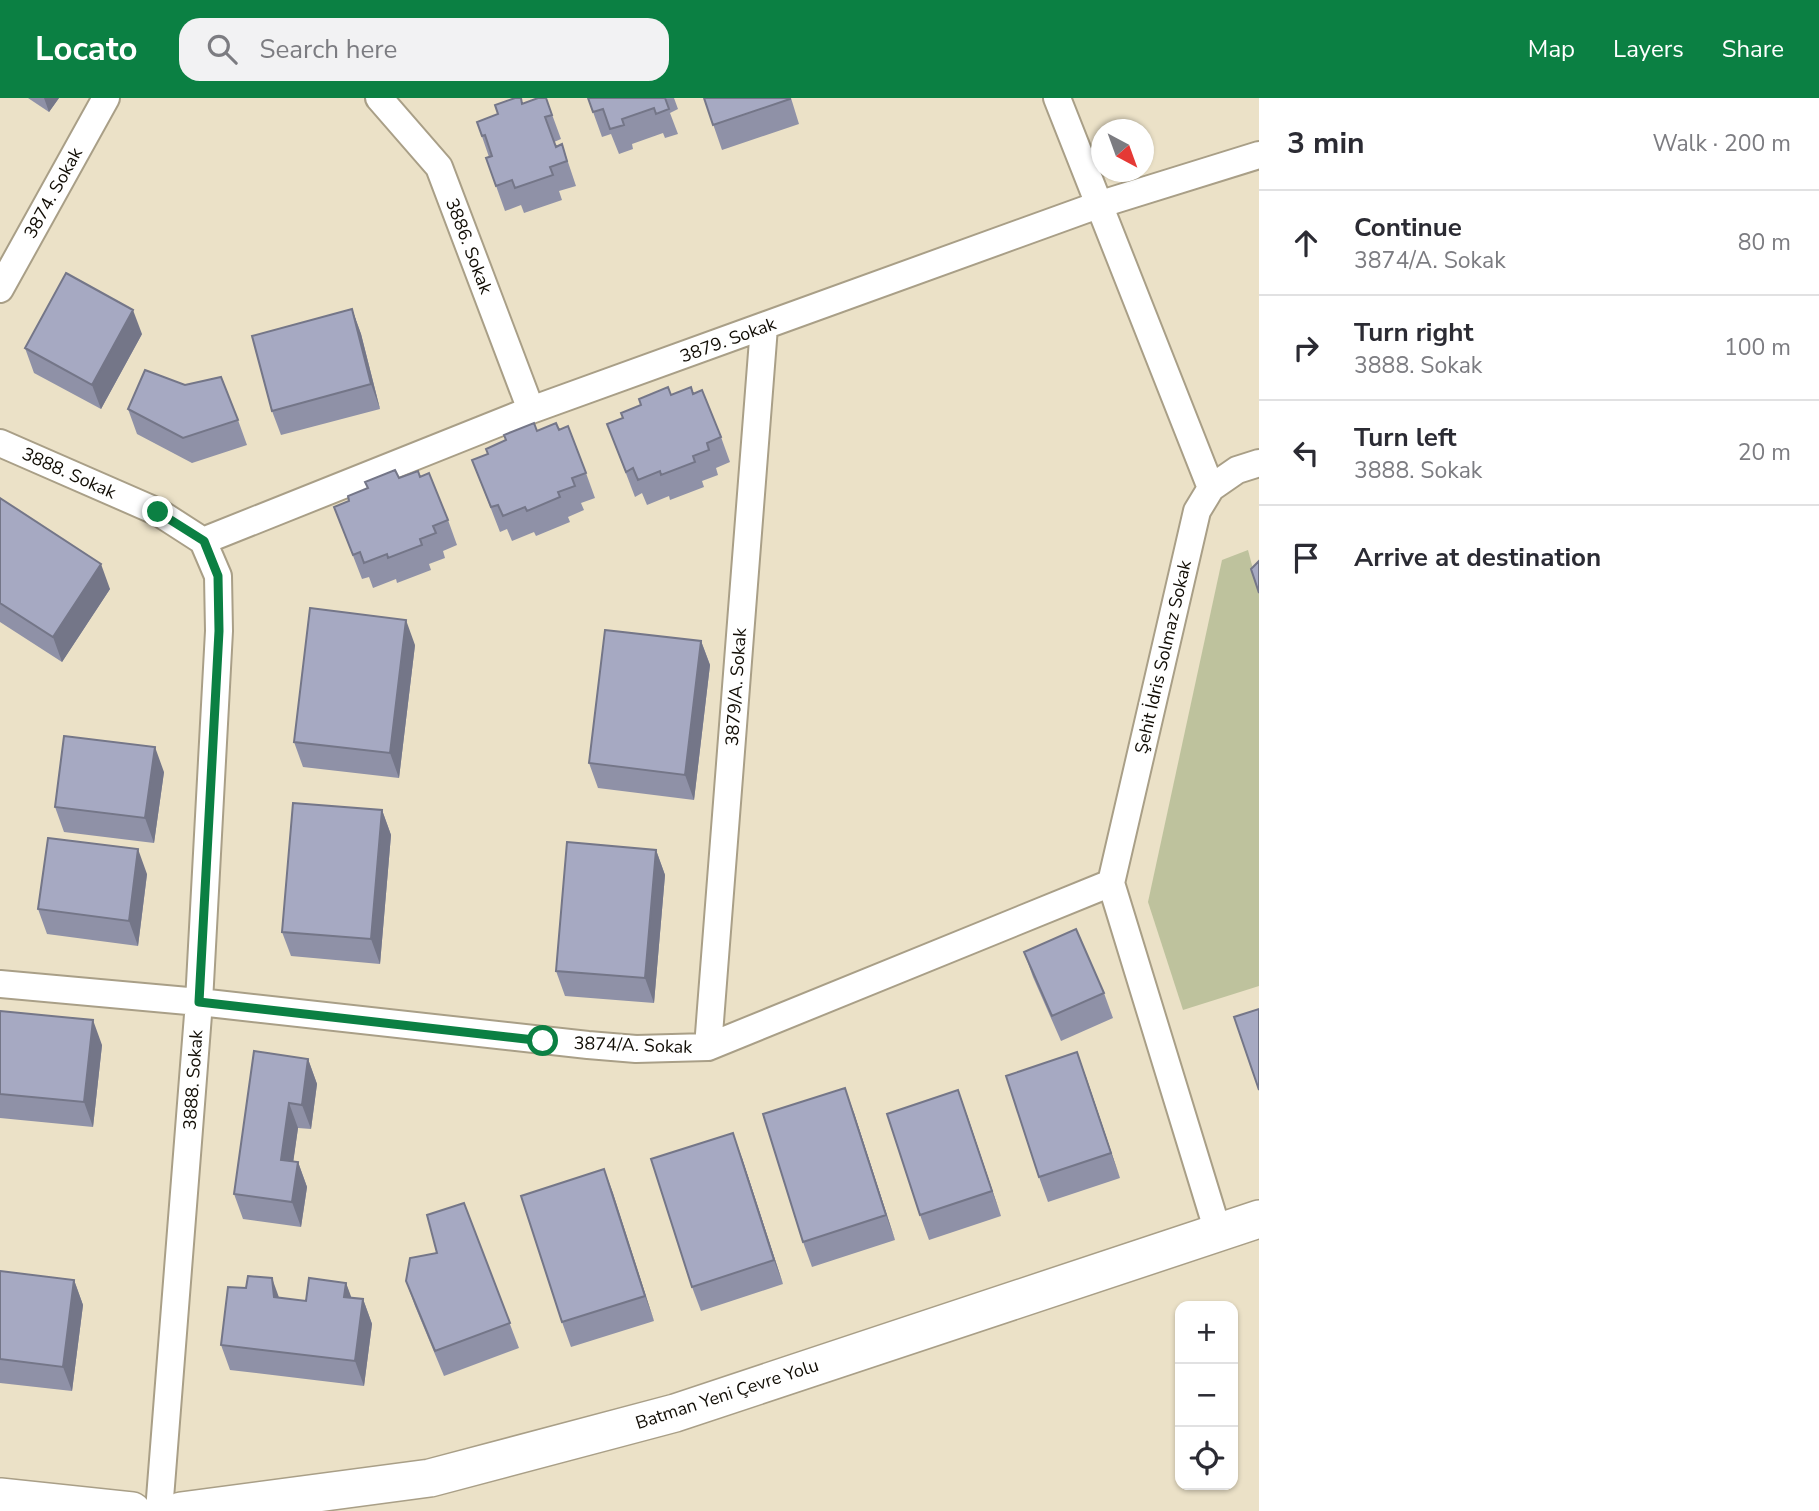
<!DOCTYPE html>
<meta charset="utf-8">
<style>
body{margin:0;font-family:"Nunito Sans",sans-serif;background:#f2f2f3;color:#2b2b33}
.controls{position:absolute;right:21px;bottom:21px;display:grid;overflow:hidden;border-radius:14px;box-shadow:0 2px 5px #0004}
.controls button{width:63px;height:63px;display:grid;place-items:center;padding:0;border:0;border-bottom:2px solid #e1e1e2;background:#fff;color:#2b2b33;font:35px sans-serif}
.compass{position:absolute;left:1091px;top:21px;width:63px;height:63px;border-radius:50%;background:#fff;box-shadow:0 2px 5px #0004;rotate:139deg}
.stop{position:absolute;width:21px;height:21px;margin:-16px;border:5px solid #0b8043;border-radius:50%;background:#fff}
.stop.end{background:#0b8043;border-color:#fff;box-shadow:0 2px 7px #0008}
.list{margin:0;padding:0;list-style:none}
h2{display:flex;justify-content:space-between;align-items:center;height:91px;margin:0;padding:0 28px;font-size:30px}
h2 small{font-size:23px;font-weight:400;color:#7c7c81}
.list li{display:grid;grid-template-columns:46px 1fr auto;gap:21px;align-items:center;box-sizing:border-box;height:105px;padding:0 28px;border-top:2px solid #e1e1e2}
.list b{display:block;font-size:26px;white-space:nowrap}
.list p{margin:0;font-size:23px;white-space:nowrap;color:#7c7c81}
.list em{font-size:23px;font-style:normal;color:#7c7c81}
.icon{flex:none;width:38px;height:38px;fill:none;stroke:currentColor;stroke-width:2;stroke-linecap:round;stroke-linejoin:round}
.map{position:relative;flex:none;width:1259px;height:1413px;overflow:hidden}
header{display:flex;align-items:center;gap:42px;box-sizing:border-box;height:98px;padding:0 35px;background:#0b8043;color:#fff}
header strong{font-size:33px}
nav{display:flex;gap:38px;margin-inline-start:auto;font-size:24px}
.search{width:490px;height:63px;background:#f2f2f3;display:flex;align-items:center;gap:18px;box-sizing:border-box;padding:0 24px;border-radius:21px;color:#7c7c81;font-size:26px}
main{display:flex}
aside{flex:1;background:#fff}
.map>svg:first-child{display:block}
.green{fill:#bec29d}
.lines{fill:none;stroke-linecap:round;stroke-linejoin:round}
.street-casing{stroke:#a99f87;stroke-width:30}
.secondary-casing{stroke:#a99f87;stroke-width:40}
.street{stroke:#fff;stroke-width:26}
.secondary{stroke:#fff;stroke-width:37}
.wall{fill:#8f91a7}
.shaded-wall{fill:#747688}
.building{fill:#a6a9c2;stroke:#747688;stroke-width:2}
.route{stroke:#0b8043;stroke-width:9}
.labels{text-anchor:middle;stroke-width:5;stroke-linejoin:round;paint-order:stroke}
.street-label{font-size:18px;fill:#110d05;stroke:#fff}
</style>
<header>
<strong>Locato</strong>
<div class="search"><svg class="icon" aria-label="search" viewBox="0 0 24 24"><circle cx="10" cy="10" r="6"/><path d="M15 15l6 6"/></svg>Search here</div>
<nav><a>Map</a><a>Layers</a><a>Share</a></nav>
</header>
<main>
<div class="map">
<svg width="1259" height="1413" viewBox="0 0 1259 1413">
<rect width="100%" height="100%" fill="#ebe1c7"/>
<path class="green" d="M1248,452L1259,494V888L1183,912L1148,804L1222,462Z"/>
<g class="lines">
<g class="street-casing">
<path id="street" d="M379,0L439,69L531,312
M1057,0L1211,390L1197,413L1111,785L1218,1134
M0,191L106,0
M0,345L158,414L203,443L218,478L219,533L199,904L159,1413
M1211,390L1237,372L1259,365
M203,443L531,312L1098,107L1259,57
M0,886L199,904L588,947L636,951L708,949L1111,785
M708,949L764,229"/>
</g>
<g class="secondary-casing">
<path id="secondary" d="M0,1399L132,1413
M181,1413L430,1380L675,1315L1259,1121"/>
</g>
<use href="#street" class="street"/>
<use href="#secondary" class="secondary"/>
</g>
<path class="wall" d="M28,0H59L49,14Z
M546,0L561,41L554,44L556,49L562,46L576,88L559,93L562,102L524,115L521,107L505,113L486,60L489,59L477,24L498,16L522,6Z
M588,0H674L678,11L670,15L678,36L665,40L663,35L632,46L633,51L619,56L611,36L602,39Z
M704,0H791L799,26L722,52Z
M352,211L361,236L380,311L281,337L272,313Z
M142,236L101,311L34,275L25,250Z
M693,296L721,339L730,364L716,370L718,377L702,383L704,389L670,402L669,398L647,407L642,395L635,399L607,326L622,320L671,297Z
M128,311L238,322L247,347L192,365L137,336Z
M559,332L586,375L595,400L581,405L584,412L568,419L570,424L536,438L534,434L512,443L507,431L500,434L472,362L488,356L537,333Z
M420,379L448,422L457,447L443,453L445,460L429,466L431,472L397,485L396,481L373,490L369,479L362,481L334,409L399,380Z
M0,400L110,491L62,564L0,524Z
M701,543L710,567L694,702L598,690L589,665Z
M415,547L399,680L303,669L294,644Z
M164,674L154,745L64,734L55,709Z
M382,712L391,737L380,866L291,858L282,834Z
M656,752L665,777L654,905L565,898L556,873Z
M147,776L138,848L47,836L38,811Z
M1024,854L1104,895L1113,920L1061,943L1033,879Z
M0,913L102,947L93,1029L0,1020Z
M308,961L317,986L311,1031L298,1030L293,1064H298L307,1089L301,1129L243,1121L234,1096Z
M1086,979L1120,1080L1048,1104L1039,1079Z
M854,1015L895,1142L812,1169L803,1144Z
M967,1017L1001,1118L929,1142L920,1117Z
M742,1060L783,1186L701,1213L692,1189Z
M604,1071L654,1223L571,1249L562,1224Z
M464,1105L519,1250L444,1278L415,1208L406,1183L437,1155Z
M0,1173L74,1182L83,1207L72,1293L0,1285Z
M346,1185L351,1200L363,1201L372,1226L364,1288L230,1272L221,1247L279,1200L306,1203Z"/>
<path class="shaded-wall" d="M44,0H59L49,14Z
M352,211L361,236L380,311L371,286Z
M133,212L142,236L101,311L92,287Z
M101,466L110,491L62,564L53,539Z
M406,522L415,547L399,680L390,655Z
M701,543L710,567L694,702L685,677Z
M155,649L164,674L154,745L145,720Z
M382,712L391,737L380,866L371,841Z
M138,751L147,776L138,848L129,823Z
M656,752L665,777L654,905L645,880Z
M93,922L102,947L93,1029L84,1004Z
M1077,954L1086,979L1120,1080L1111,1055Z
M308,961L317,986L311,1031L302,1007Z
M845,990L854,1015L895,1142L886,1117Z
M958,992L967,1017L1001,1118L992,1093Z
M289,1005L298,1030L290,1087L281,1062Z
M733,1035L742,1060L783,1186L774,1162Z
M298,1064L307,1089L301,1129L292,1104Z
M604,1071L613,1095L654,1223L645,1198Z
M272,1180L281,1205L274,1199Z
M74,1182L83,1207L72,1293L63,1269Z
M346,1185L355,1209L344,1199Z
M363,1201L372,1226L364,1288L355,1263Z"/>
<path class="building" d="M515,0H521L522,6L538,0H546L552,17L545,19L556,49L562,46L567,63L550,69L553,77L515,90L512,82L496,88L486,60L492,58L485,37L482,38L477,24L498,16L495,7Z
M588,0H665L669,11L656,16L654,10L622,21L624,27L610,31L603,11L593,14Z
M704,0H790V1L713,27Z
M66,175L133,212L92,287L25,250Z
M352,211L371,286L272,313L252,238Z
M145,272L185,287L221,279L238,322L183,340L128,311Z
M668,289L671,297L691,289L693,296L702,292L721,339L707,345L709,352L693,358L695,364L661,377L660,373L638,382L633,370L626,374L607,326L623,320L621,315L641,307L639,301Z
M534,325L537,333L556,325L559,332L568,328L586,375L572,380L575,388L558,394L560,399L527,413L525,409L503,418L498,407L491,409L472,362L488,356L486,351L506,342L504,337Z
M395,372L399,380L418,373L420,379L429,375L448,422L433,428L436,435L420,441L422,447L388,460L387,456L364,465L360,454L353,457L334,409L349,403L348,398L368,390L365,384Z
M0,400L101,466L53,539L0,505Z
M1259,463V495L1251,471Z
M310,510L406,522L390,655L294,644Z
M605,532L701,543L685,677L589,665Z
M64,638L155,649L145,720L55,709Z
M293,705L382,712L371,841L282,834Z
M48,740L138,751L129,823L38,811Z
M567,744L656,752L645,880L556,873Z
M1076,831L1104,895L1052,918L1024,854Z
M1259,911V992L1234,919Z
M0,913L93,922L84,1004L0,996Z
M254,953L308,961L302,1007L289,1005L281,1062L298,1064L292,1104L234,1096Z
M1077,954L1111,1055L1039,1079L1006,978Z
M845,990L886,1117L803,1144L763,1016Z
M958,992L992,1093L920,1117L887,1016Z
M733,1035L774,1162L692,1189L651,1061Z
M604,1071L645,1198L562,1224L521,1098Z
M464,1105L510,1225L435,1253L406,1183L410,1160L437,1155L427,1117Z
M0,1173L74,1182L63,1269L0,1261Z
M248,1178L272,1180L274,1199L306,1203L309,1180L346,1185L344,1199L363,1201L355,1263L221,1247L228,1189L246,1190Z"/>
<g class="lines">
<path class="route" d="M158,414L204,443L218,478L219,533L199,904L543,943"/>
</g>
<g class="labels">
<g class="street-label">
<text transform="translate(53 95) rotate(-61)" y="6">3874. Sokak</text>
<text transform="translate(469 148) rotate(69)" y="6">3886. Sokak</text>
<text transform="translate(728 242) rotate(-20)" y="6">3879. Sokak</text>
<text transform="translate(69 375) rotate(24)" y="6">3888. Sokak</text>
<text transform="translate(1163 559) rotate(-77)" y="6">Şehit İdris Solmaz Sokak</text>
<text transform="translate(736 589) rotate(-86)" y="6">3879/A. Sokak</text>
<text transform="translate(633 947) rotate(2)" y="6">3874/A. Sokak</text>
<text transform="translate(193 982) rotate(-86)" y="6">3888. Sokak</text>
<text transform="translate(727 1296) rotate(-18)" y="6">Batman Yeni Çevre Yolu</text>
</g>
</g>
</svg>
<div class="controls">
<button>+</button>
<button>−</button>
<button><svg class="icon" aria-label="locate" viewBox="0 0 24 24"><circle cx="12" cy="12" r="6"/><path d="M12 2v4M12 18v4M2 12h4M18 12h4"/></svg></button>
</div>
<svg class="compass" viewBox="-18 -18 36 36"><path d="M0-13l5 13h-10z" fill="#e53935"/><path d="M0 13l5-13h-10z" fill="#7c7c81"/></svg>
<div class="stop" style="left:543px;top:943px"></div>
<div class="stop end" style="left:158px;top:414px"></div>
</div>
<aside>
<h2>3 min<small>Walk · 200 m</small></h2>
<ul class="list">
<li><svg class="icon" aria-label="ahead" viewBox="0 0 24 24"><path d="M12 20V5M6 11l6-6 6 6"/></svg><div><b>Continue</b><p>3874/A. Sokak</p></div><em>80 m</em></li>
<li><svg class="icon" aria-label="right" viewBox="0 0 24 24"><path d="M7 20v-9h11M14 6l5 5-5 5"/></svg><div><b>Turn right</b><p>3888. Sokak</p></div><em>100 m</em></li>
<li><svg class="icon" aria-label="left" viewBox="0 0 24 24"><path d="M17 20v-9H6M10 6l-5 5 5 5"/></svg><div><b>Turn left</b><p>3888. Sokak</p></div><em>20 m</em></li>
<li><svg class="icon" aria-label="arrive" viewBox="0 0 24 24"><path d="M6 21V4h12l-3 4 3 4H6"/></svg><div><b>Arrive at destination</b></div></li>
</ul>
</aside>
</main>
